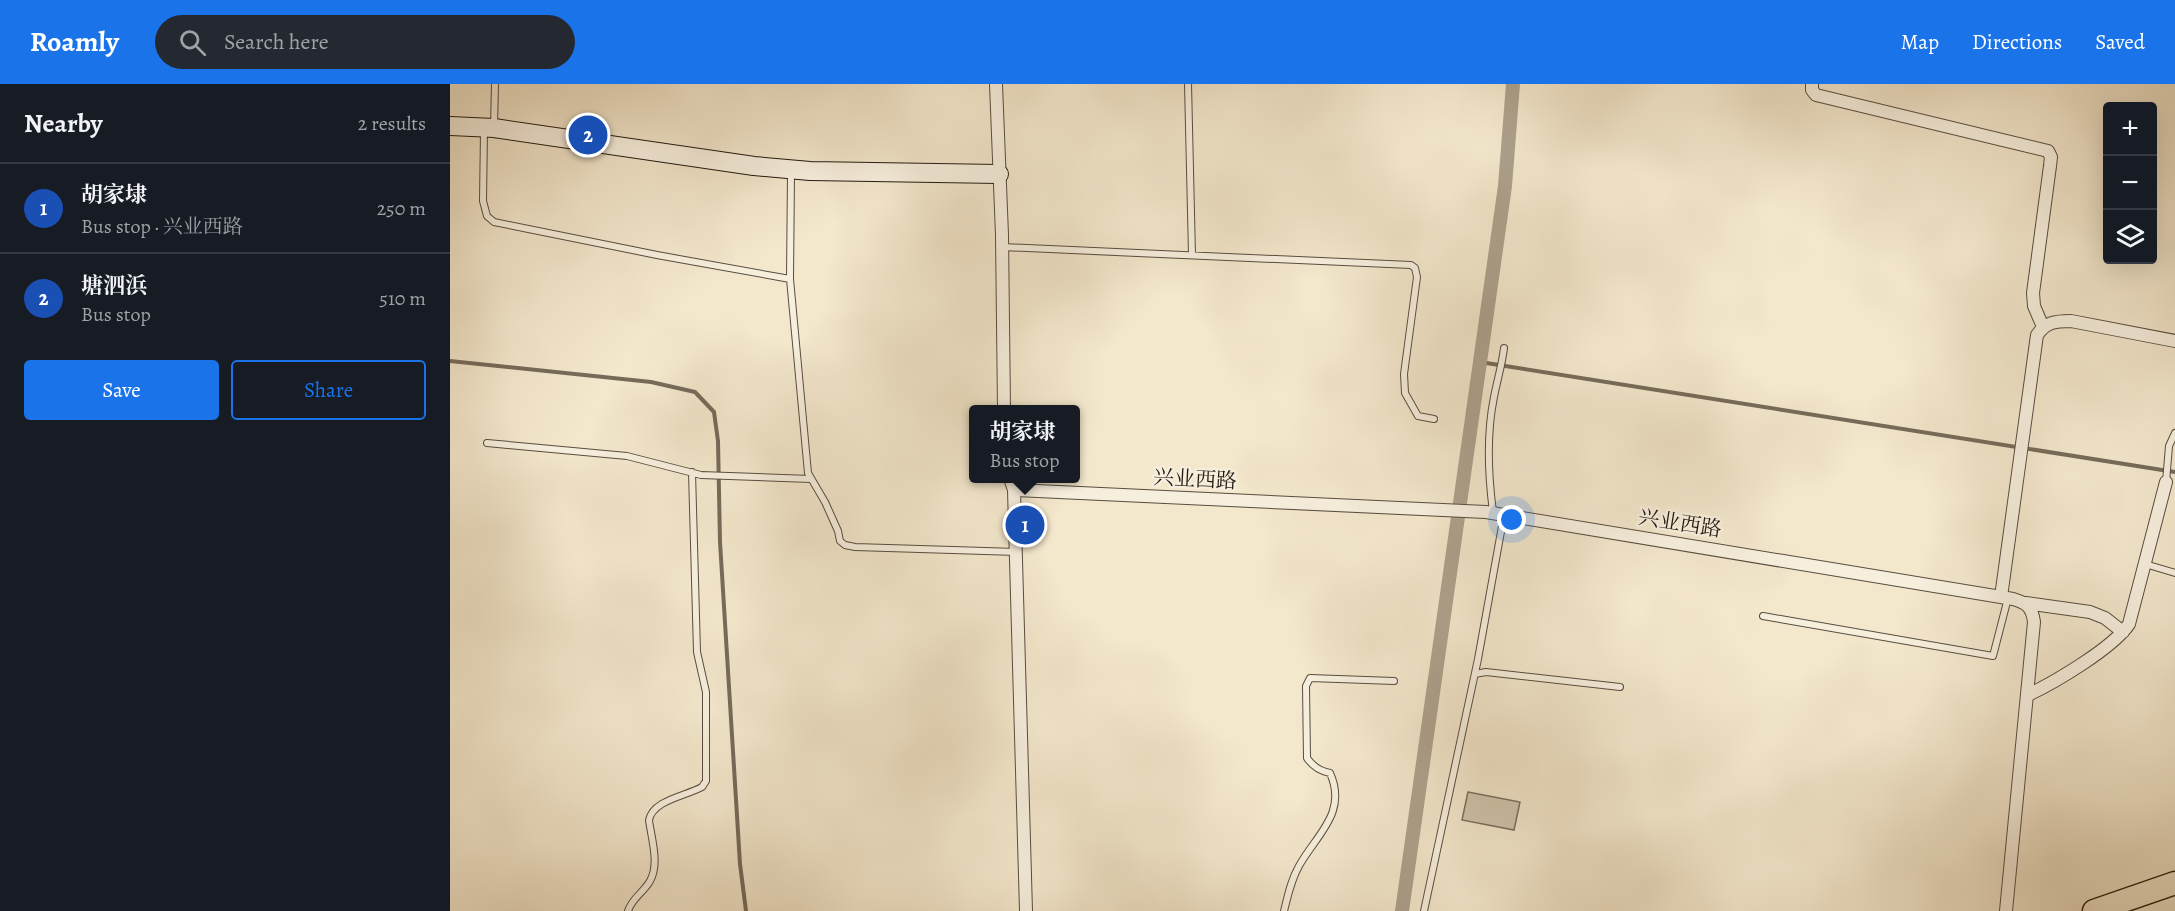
<!DOCTYPE html>
<meta charset="utf-8">
<style>
body{margin:0;font-family:Alegreya,"Noto Serif SC",serif;background:#242831;color:#f1f3f6}
.controls{position:absolute;right:18px;top:18px;display:grid;overflow:hidden;border-radius:6px;box-shadow:0 6px 24px #0002}
.controls button{width:54px;height:54px;display:grid;place-items:center;padding:0;border:0;border-bottom:2px solid #363941;background:#171b24;color:#f1f3f6;font:30px sans-serif}
.you{position:absolute;left:1062px;top:436px;width:21px;height:21px;margin:-15px;border:4px solid #fff;border-radius:50%;background:#1a73e8;box-shadow:0 0 0 9px #1a73e833}
.badge{display:grid;place-items:center;width:39px;height:39px;border-radius:50%;background:#1a73e8;color:#fff;font-size:20px;font-weight:700}
.pin{position:absolute;translate:-50% -50%;border:3px solid #fff;box-shadow:0 2px 6px #0006}
.popup{position:absolute;left:519px;top:321px;width:111px;height:78px;box-sizing:border-box;display:grid;place-content:center;border-radius:6px;background:#171b24;filter:drop-shadow(0 2px 4px #0005);font-size:20px;white-space:nowrap;color:#9ea1a6}
.popup b{font-size:22px;color:#f1f3f6}
.popup::after{content:'';position:absolute;left:50%;top:100%;margin-left:-12px;border:12px solid transparent;border-top-color:#171b24}
.list{margin:0;padding:0;list-style:none}
h2{display:flex;justify-content:space-between;align-items:center;height:78px;margin:0;padding:0 24px;font-size:26px}
h2 small{font-size:20px;font-weight:400;color:#9ea1a6}
.list li{display:grid;grid-template-columns:39px 1fr auto;gap:18px;align-items:center;box-sizing:border-box;height:90px;padding:0 24px;border-top:2px solid #363941}
.list b{display:block;font-size:22px;white-space:nowrap}
.list p{margin:0;font-size:20px;white-space:nowrap;color:#9ea1a6}
.list em{font-size:20px;font-style:normal;color:#9ea1a6}
.actions{display:flex;gap:12px;padding:18px 24px}
.actions a{flex:1;padding:14px 0;border:2px solid #1a73e8;border-radius:6px;text-align:center;font-size:21px;color:#1a73e8}
.actions .main{background:#1a73e8;color:#fff}
.icon{flex:none;width:33px;height:33px;fill:none;stroke:currentColor;stroke-width:2;stroke-linecap:round;stroke-linejoin:round}
.map{position:relative;flex:none;width:1725px;height:827px;overflow:hidden}
header{display:flex;align-items:center;gap:36px;box-sizing:border-box;height:84px;padding:0 30px;background:#1a73e8;color:#fff}
header strong{font-size:28px}
nav{display:flex;gap:33px;margin-inline-start:auto;font-size:21px}
.search{width:420px;height:54px;background:#242831;display:flex;align-items:center;gap:15px;box-sizing:border-box;padding:0 21px;border-radius:33px;color:#9ea1a6;font-size:22px}
main{display:flex}
aside{flex:1;background:#171b24}
.map>svg:first-child{display:block}
.garden{fill:#d0c4ac;stroke:#7a6f5e;stroke-width:1.5}
.lines{fill:none;stroke-linecap:round;stroke-linejoin:round}
.stream{stroke:#766b5a;stroke-width:4}
.canal{stroke:#ada18c;stroke-width:14}
.lane-casing{stroke:#584d3f;stroke-width:8}
.street-casing{stroke:#584d3f;stroke-width:14}
.secondary-casing{stroke:#241a10;stroke-width:20}
.highway-casing{stroke:#241a10;stroke-width:25}
.lane{stroke:#f7efde;stroke-width:6}
.street{stroke:#f7efde;stroke-width:12}
.secondary{stroke:#f7efde;stroke-width:18}
.highway{stroke:#f3e7cc;stroke-width:22}
.labels{text-anchor:middle;stroke-width:4.5;stroke-linejoin:round;paint-order:stroke}
.street-label{font-size:21px;fill:#241a10;stroke:#f7efde}
</style>
<header>
<strong>Roamly</strong>
<div class="search"><svg class="icon" aria-label="search" viewBox="0 0 24 24"><circle cx="10" cy="10" r="6"/><path d="M15 15l6 6"/></svg>Search here</div>
<nav><a>Map</a><a>Directions</a><a>Saved</a></nav>
</header>
<main>
<aside>
<h2>Nearby<small>2 results</small></h2>
<ul class="list">
<li><span class="badge" style="background:#1a4fb4">1</span><div><b>胡家埭</b><p>Bus stop · 兴业西路</p></div><em>250 m</em></li>
<li><span class="badge" style="background:#1a4fb4">2</span><div><b>塘泗浜</b><p>Bus stop</p></div><em>510 m</em></li>
</ul>
<div class="actions"><a class="main">Save</a><a>Share</a></div>
</aside>
<div class="map">
<svg width="1725" height="827" viewBox="0 0 1725 827">
<rect width="100%" height="100%" fill="#f3e7cc"/>
<filter id="stains"><feTurbulence type="fractalNoise" baseFrequency=".00333" numOctaves="4"/><feColorMatrix values="0 0 0 0 .2 0 0 0 0 .09 0 0 0 0 .02 0 0 0 .5 -.17"/></filter>
<radialGradient id="worn" r=".72"><stop offset=".6" stop-color="#630" stop-opacity="0"/><stop offset="1" stop-color="#630" stop-opacity=".3"/></radialGradient>
<path class="garden" d="M1018,708L1070,718L1064,746L1012,736Z"/>
<g class="lines">
<path class="stream" d="M0,277L201,298L245,308L264,328L268,357L270,458L290,780L296,827
M1030,278L1725,388"/>
<path class="canal" d="M952,827L1055,102L1063,0"/>
<g class="lane-casing">
<path id="lane" d="M738,0L742,171
M44,43L45,0
M34,47L33,117L37,132L44,138L207,171L340,195
M341,89L340,195L358,389L375,418L388,447L390,457L395,461L405,463L567,468
M552,163L961,181L965,184L967,193L954,290L955,309L968,332L984,335
M37,359L177,372L251,391L361,395
M1716,398L1719,362L1725,349
M1043,428C1038,390 1036,352 1044,313C1047,297 1052,281 1054,264
M1695,480L1725,489
M1313,532L1543,572L1558,514
M1025,590L1036,588L1170,603
M178,827C182,814 194,808 200,797C210,780 201,753 199,736C203,716 236,712 252,703L256,697V608L247,568L242,388
M834,827C838,811 841,796 849,782C866,751 898,729 880,689C870,687 863,683 857,674L856,602L860,594L944,597
M974,827L1028,575L1054,431"/>
</g>
<g class="street-casing">
<path id="street" d="M546,0L552,151L554,326
M1362,0V6L1366,11L1598,67L1601,73L1600,82L1583,209L1584,222L1593,243
M560,394L564,406L576,827
M564,406L1036,428L1563,515C1577,519 1582,523 1584,538L1556,827
M1551,513L1587,251C1596,238 1605,237 1621,237L1725,257
M1576,519L1640,528L1655,534L1673,548
M1578,611C1605,598 1663,564 1679,540L1716,398"/>
</g>
<g class="secondary-casing">
<path id="secondary" d="M0,42L44,44L304,82L360,87L549,90"/>
</g>
<g class="highway-casing">
<path id="highway" d="M1644,827L1725,799"/>
</g>
<use href="#lane" class="lane"/>
<use href="#street" class="street"/>
<use href="#secondary" class="secondary"/>
<use href="#highway" class="highway"/>
</g>
<g class="labels">
<g class="street-label">
<text transform="translate(745 395) rotate(3)" y="7">兴业西路</text>
<text transform="translate(1230 439) rotate(9)" y="7">兴业西路</text>
</g>
</g>
<rect width="100%" height="100%" filter="url(#stains)"/>
<rect width="100%" height="100%" fill="url(#worn)"/>
</svg>
<div class="controls">
<button>+</button>
<button>−</button>
<button><svg class="icon" aria-label="layers" viewBox="0 0 24 24"><path d="M12 4l9 5-9 5-9-5zM3 14l9 5 9-5"/></svg></button>
</div>
<div class="you"></div>
<div class="pin badge" style="left:575px;top:441px;background:#1a4fb4">1</div>
<div class="popup"><b>胡家埭</b>Bus stop</div>
<div class="pin badge" style="left:138px;top:51px;background:#1a4fb4">2</div>
</div>
</main>
